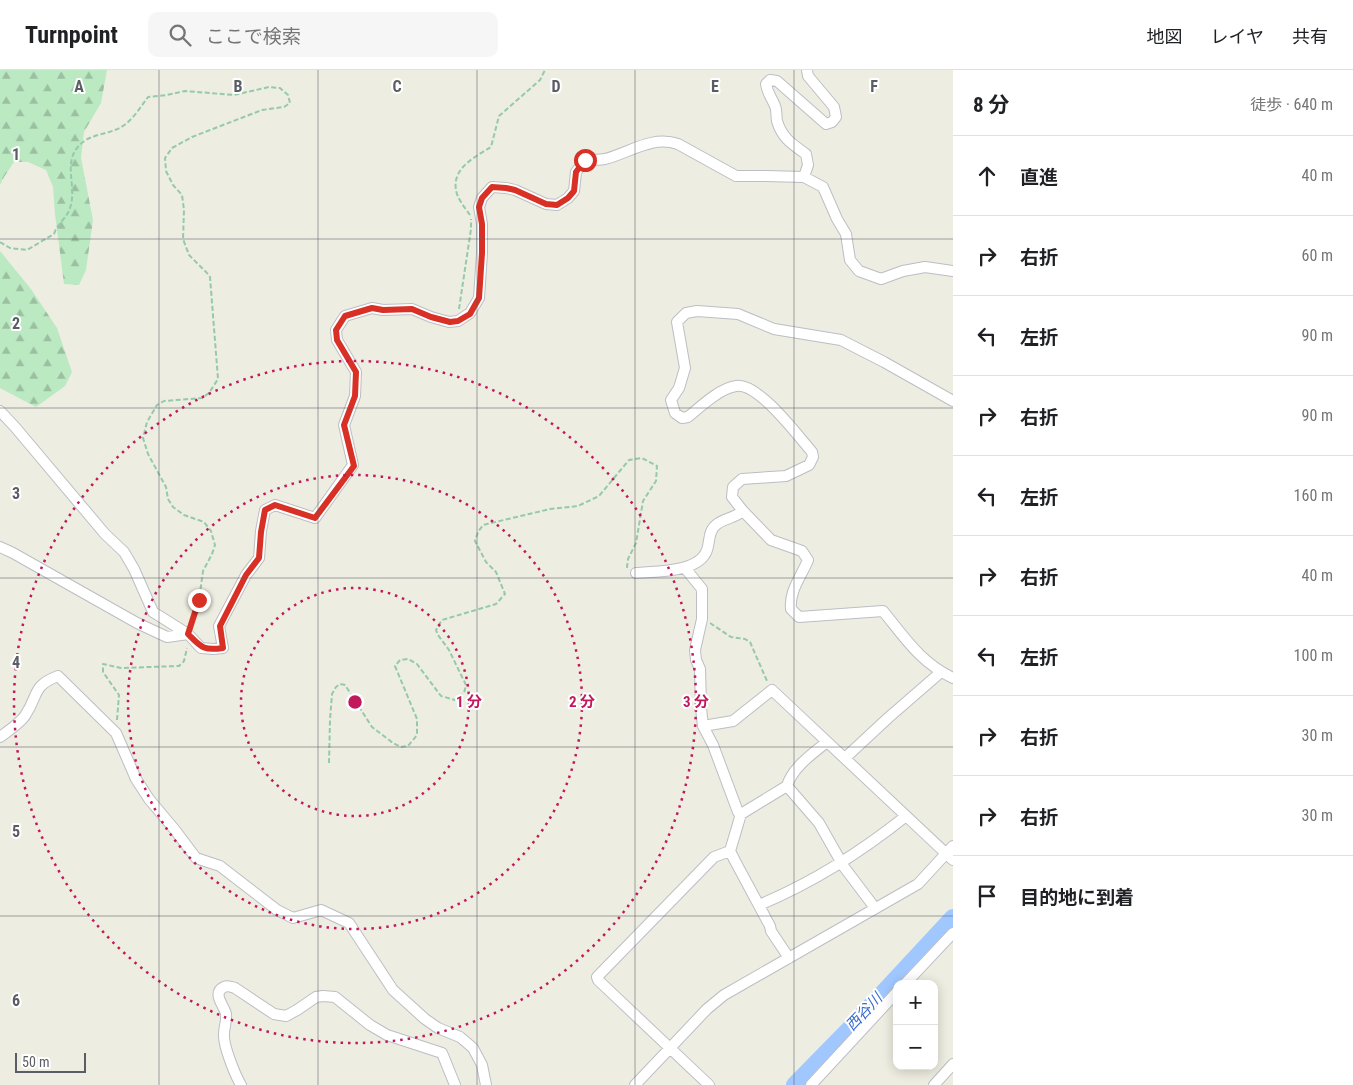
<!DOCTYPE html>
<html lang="ja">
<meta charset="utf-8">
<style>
body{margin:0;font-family:"Roboto Condensed","Noto Sans JP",sans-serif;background:#f6f6f6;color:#202124}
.controls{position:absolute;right:15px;bottom:15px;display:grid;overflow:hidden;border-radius:10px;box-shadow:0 2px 12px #0003}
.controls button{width:45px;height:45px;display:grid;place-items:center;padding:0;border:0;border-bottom:1px solid #e0e0e0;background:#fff;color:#202124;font:25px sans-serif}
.scale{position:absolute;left:15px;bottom:12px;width:71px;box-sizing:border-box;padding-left:5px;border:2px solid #5a5d64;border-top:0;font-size:14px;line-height:18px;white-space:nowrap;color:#5a5d64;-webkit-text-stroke:4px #fff;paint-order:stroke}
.stop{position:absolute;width:15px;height:15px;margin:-11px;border:4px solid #d93025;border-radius:50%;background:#fff}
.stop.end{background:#d93025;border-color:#fff;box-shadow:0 1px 5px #0008}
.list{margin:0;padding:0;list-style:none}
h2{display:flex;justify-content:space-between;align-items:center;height:65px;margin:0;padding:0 20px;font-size:21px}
h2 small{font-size:16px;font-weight:400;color:#757577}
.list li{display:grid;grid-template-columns:32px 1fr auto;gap:15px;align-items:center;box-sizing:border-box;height:80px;padding:0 20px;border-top:1px solid #e0e0e0}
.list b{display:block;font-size:19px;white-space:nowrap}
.list em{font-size:16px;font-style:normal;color:#757577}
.icon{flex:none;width:28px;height:28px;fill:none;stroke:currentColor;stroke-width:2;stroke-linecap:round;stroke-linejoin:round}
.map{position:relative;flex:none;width:953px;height:1015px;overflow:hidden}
header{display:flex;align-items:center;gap:30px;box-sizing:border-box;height:70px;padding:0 25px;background:#fff;border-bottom:1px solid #e0e0e0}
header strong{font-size:24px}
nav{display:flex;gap:28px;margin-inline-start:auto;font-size:18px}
.search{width:350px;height:45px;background:#f6f6f6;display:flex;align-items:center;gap:12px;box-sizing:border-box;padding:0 18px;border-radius:10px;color:#757577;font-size:19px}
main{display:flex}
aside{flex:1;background:#fff}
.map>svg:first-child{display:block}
.forest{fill:url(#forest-firs)}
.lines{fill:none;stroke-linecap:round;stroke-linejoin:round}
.river{stroke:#a0c8ff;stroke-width:18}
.street-casing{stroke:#bcbec4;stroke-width:12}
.path{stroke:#94caab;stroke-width:2;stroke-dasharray:5 2.5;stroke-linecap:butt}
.street{stroke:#fff;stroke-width:10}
.route{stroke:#d93025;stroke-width:6}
.grid{fill:none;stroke:#5a5d64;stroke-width:1;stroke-opacity:0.55}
.ring{fill:none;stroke:#c2185b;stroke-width:2.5;stroke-dasharray:2.5 5}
.labels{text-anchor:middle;stroke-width:4;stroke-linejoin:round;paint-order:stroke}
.water-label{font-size:15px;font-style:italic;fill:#386ace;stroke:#fff}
.grid-label{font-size:16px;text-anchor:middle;font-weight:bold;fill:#5a5d64;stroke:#fff;stroke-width:4;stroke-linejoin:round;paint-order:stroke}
.centre{fill:#c2185b;stroke:#fff;stroke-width:2.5}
.ring-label{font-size:15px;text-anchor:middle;font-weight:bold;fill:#c2185b;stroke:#fff;stroke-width:4;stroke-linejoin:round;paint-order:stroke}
</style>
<header>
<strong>Turnpoint</strong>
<div class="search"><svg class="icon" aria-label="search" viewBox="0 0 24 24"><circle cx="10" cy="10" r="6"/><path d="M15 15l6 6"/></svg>ここで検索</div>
<nav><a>地図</a><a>レイヤ</a><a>共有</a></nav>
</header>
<main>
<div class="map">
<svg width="953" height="1015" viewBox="0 0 953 1015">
<defs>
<pattern id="forest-firs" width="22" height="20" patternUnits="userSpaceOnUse" patternTransform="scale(1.25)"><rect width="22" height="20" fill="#bbe9c2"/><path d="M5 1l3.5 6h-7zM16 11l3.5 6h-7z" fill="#9bc0a1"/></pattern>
</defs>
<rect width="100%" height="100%" fill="#eeede1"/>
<path class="forest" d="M0,0H107L101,33L84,62L81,88L93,150L86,200L79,215L64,214L55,144L53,117L46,100L28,92H14L4,107L0,115Z
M0,181L31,219L57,258L72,302L65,316L36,337L0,318Z"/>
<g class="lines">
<path class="river" d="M795,1015L850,959L953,848"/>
<g class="street-casing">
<path id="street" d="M804,107L808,95L806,84C792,74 782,68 777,51C776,46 777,40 775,36C771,26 768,25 766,14L770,10L777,11L826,54L832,52L836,47L834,37L808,6L807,0
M953,331L884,292L841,270L774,259L738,244L697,241L686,243L677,252L685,298L679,318L671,330L675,343L682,348L688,347C700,337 720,318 736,316C758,312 798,366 812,382L813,387L809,395L786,406L742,409L733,417L732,427L743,441L771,470L802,481L808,490C801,507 789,521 791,539L799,547L883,541C905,568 921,593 953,608
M0,341L15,357L105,464L124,482L134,499L153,542L188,564L201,578L213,579L223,578L219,556L246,505L259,488L261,461L265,440L275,435L315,448L353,395L344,355L355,326L356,302L337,270L336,260L345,246L372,238L383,240L412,239L431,247L449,252L458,251L470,243L479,228L482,183V154L479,137L482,128L492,117L506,118L515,120L546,134L557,135L568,128L574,121L576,102L585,90C591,90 598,90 605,89C629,83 652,65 678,74L736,106H766L804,107L823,117L837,149L846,164L850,190L859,201L881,209L903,201L925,197L953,201
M0,477L13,483L137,553L167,567L188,564
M685,498L702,519V549L695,580L696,590L700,599L701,638L703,656L713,675L738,742L741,744
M636,503C656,501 699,503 707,480C710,472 708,461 716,455C722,449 735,448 743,441
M703,656L733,651L772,620L953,790
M0,667C8,661 22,652 26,644C39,624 32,616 58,606L116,663L136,709L149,729L175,760L196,788L220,796L277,840L293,848L321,840L349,853L393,920L425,949L438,958L460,967L473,978L482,995L486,1015
M827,672C813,683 792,698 787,716L819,753L844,797L875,838
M845,688L888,648L941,602
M787,716L741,744L730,781L735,791L770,856L771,861L789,888
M759,835C812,813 861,782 906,746
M905,914L953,863
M241,1015C235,1005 223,975 224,964C224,957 227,951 226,944C225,937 211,923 224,917C228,915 232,917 235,918L274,944L286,946L297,940L316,927L323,926L335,927L370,955L387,965L442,983L455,1015
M635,1015L707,939L724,925L918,814L953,776
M709,1015L598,910L597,907L714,787L730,781
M811,1015L897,922
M934,1015L953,994"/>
</g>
<path class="path" d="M470,145C465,138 457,128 456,120C452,98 475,87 491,77L499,46L540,10L545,0
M0,172L10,178L27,180L54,164C57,154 67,148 70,138C78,115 60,90 83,72C92,65 105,64 115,60C130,55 139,39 148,27L167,25L185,21L234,25L269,17L280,18L288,25L290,33L284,37L262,40L192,67L172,78L165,88L166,101L173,115L182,125L184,140L183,169L189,185L207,203L210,207L218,309L209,323L202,328L164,331L157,335L147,352L143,368L148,384L166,417L168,429L173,437L184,445L204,452L211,461L215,475L212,484L203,501L199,530L191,554
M459,239L471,159V149
M710,553L731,567L745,569L750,572L767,611
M117,650L119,625L103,602V594L121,598L179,596L184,591L187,578
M329,693L330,650L332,624L336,617L340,614L345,615L372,657L393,673L401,677L408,676L417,665V649L395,596L400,590L408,589L417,594L441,626L455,630L464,623L466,615L449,580L438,565L436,560L442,550L496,534L505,524L496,502L486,492L475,471L478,462L483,455L550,439L578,436L599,426L629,390L642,388L657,396L656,411L643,431L636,473L628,489L627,497H628"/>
<use href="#street" class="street"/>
</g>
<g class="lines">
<path class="route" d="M199,530L188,564C201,577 203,581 223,578L220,556L246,505L259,488L261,462L265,440L275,435L315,448L354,396L344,355L355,326L356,302L337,270L336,260L345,246L372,238L383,240L412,239L431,247L450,252L458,251L470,244L479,228L482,183V154L479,137L482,128L492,117L506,118L515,120L546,134L557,135L568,128L574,121L576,102L585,90"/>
</g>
<path class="grid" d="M159,0V1015M318,0V1015M477,0V1015M635,0V1015M794,0V1015M0,169H953M0,338H953M0,508H953M0,677H953M0,846H953"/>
<g class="ring">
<circle cx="355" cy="632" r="114"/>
<circle cx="355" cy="632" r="227"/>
<circle cx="355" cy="632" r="341"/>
</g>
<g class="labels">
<g class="water-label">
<text transform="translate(864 942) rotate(-47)" y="5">西谷川</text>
</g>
</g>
<g class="grid-label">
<text x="79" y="22">A</text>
<text x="238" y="22">B</text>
<text x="397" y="22">C</text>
<text x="556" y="22">D</text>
<text x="715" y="22">E</text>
<text x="874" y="22">F</text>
<text x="16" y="90">1</text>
<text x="16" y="259">2</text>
<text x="16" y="429">3</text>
<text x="16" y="598">4</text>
<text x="16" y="767">5</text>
<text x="16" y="936">6</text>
</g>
<circle cx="355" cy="632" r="8" class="centre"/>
<g class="ring-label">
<text x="469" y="637">1 分</text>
<text x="582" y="637">2 分</text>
<text x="696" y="637">3 分</text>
</g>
</svg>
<div class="controls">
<button>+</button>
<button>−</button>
</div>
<div class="scale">50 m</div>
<div class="stop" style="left:585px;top:90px"></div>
<div class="stop end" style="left:199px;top:530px"></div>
</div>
<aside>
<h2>8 分<small>徒歩 · 640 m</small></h2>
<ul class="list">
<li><svg class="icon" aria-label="ahead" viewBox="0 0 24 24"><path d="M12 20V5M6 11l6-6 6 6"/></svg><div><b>直進</b></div><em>40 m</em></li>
<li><svg class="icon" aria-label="right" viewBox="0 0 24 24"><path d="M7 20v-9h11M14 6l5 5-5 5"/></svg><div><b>右折</b></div><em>60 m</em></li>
<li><svg class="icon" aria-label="left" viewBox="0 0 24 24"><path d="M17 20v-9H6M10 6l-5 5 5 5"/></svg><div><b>左折</b></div><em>90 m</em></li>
<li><svg class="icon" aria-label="right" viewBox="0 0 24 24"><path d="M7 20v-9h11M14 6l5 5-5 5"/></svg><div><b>右折</b></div><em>90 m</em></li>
<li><svg class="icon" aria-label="left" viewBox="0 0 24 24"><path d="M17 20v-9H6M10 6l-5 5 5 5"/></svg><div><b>左折</b></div><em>160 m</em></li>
<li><svg class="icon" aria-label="right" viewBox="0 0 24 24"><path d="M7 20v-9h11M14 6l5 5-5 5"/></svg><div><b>右折</b></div><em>40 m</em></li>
<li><svg class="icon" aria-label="left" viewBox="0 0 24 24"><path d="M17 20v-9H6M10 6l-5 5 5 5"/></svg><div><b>左折</b></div><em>100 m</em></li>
<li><svg class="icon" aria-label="right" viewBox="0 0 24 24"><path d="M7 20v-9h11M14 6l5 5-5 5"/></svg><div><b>右折</b></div><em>30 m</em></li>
<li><svg class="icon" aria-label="right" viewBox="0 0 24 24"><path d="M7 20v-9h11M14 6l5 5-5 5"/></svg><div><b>右折</b></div><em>30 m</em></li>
<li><svg class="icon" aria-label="arrive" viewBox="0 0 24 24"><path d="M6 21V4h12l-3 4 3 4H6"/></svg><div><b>目的地に到着</b></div></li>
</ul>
</aside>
</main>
